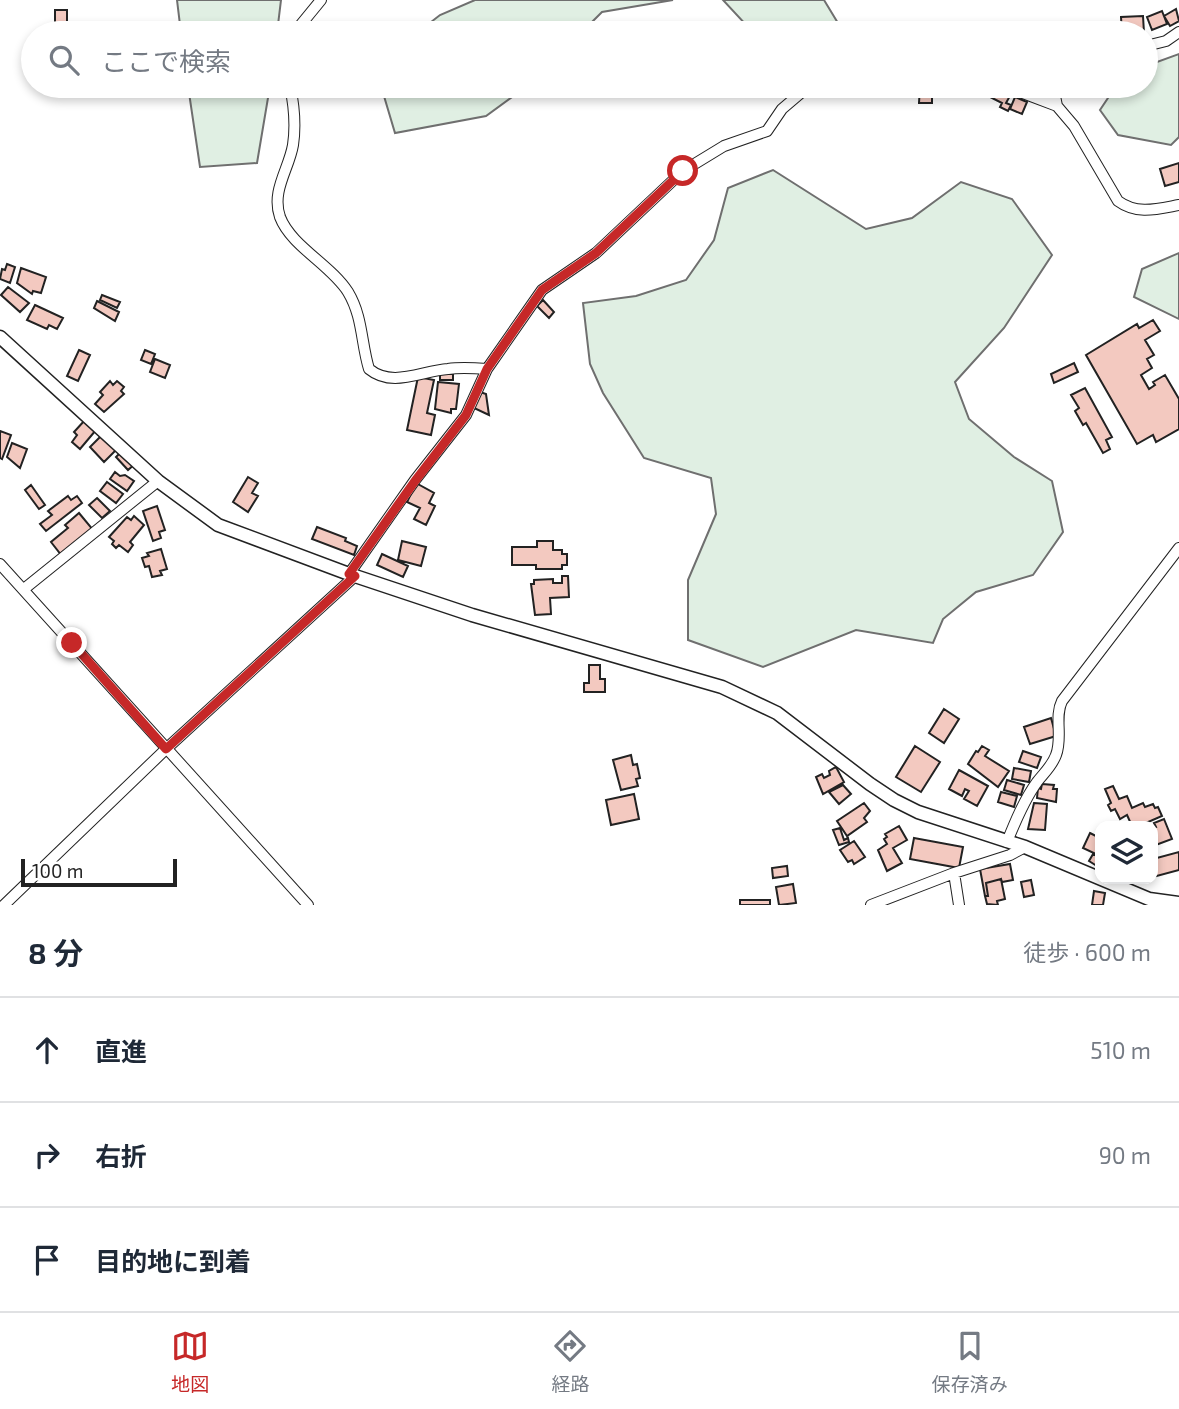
<!DOCTYPE html>
<html lang="ja">
<meta charset="utf-8">
<style>
body{margin:0;font-family:"Exo 2","Noto Sans JP",sans-serif;background:#f6f6f7;color:#1f2937}
.controls{position:absolute;right:21px;bottom:21px;display:grid;overflow:hidden;border-radius:14px;box-shadow:0 4px 10px #0003}
.controls button{width:63px;height:63px;display:grid;place-items:center;padding:0;border:0;border-bottom:2px solid #e0e1e3;background:#fff;color:#1f2937;font:35px sans-serif}
.scale{position:absolute;left:21px;bottom:18px;width:156px;box-sizing:border-box;padding-left:7px;border:4px solid #222;border-top:0;font-size:19px;line-height:24px;white-space:nowrap;color:#222;-webkit-text-stroke:5px #fff;paint-order:stroke}
.stop{position:absolute;width:21px;height:21px;margin:-16px;border:5px solid #c62828;border-radius:50%;background:#fff}
.stop.end{background:#c62828;border-color:#fff;box-shadow:0 2px 7px #0008}
.list{margin:0;padding:0;list-style:none}
h2{display:flex;justify-content:space-between;align-items:center;height:91px;margin:0;padding:0 28px;font-size:30px}
h2 small{font-size:23px;font-weight:400;color:#747a83}
.list li{display:grid;grid-template-columns:46px 1fr auto;gap:21px;align-items:center;box-sizing:border-box;height:105px;padding:0 28px;border-top:2px solid #e0e1e3}
.list b{display:block;font-size:26px;white-space:nowrap}
.list em{font-size:23px;font-style:normal;color:#747a83}
.icon{flex:none;width:38px;height:38px;fill:none;stroke:currentColor;stroke-width:2;stroke-linecap:round;stroke-linejoin:round}
.map{position:relative;flex:none;width:1179px;height:905px;overflow:hidden}
.search{position:absolute;background:#fff;box-shadow:0 4px 10px #0003;left:21px;right:21px;top:21px;height:77px;display:flex;align-items:center;gap:18px;box-sizing:border-box;padding:0 24px;border-radius:38px;color:#747a83;font-size:26px}
.sheet{height:406px;background:#fff}
nav{display:flex;justify-content:space-around;align-items:center;box-sizing:border-box;height:98px;border-top:2px solid #e0e1e3;background:#fff;font-size:19px;color:#747a83}
nav a{display:grid;justify-items:center;gap:4px}
nav .on{color:#c62828}
.map>svg:first-child{display:block}
.green{fill:#e0efe3;stroke:#6f6f6f;stroke-width:2}
.building{fill:#f3c9c0;stroke:#222;stroke-width:2}
.lines{fill:none;stroke-linecap:round;stroke-linejoin:round}
.minor-casing{stroke:#222;stroke-width:12}
.tertiary-casing{stroke:#222;stroke-width:15}
.minor{stroke:#fff;stroke-width:10}
.tertiary{stroke:#fff;stroke-width:12}
.route{stroke:#c62828;stroke-width:9}
</style>
<div class="map">
<svg width="1179" height="905" viewBox="0 0 1179 905">
<rect width="100%" height="100%" fill="#fff"/>
<path class="green" d="M177,0H281L277,33H181Z
M475,0H673L602,12L581,33H417L440,15Z
M723,0H824L844,33H760L748,27Z
M1179,54V137L1171,145L1118,135L1100,110L1116,86H1146V66Z
M188,86H270L257,163L200,167Z
M381,86H527L486,116L395,133Z
M773,170L866,229L912,218L961,182L1012,199L1052,255L1004,328L955,382L969,419L1014,457L1052,481L1063,532L1033,575L976,592L943,619L933,643L856,630L763,667L688,640V580L716,514L711,478L644,458L603,393L590,364L583,303L636,296L686,280L714,240L728,188Z
M1179,253V319L1134,297L1142,269Z"/>
<path class="building" d="M1176,9L1179,21L1170,26L1164,16Z
M55,10H67V25H55Z
M1162,11L1167,24L1152,30L1147,17Z
M1143,16L1144,33H1122L1121,17Z
M920,86L932,87V103H919Z
M962,86H979V91L962,90Z
M993,86L1011,94L1006,103L1011,105L1008,111L1000,107L1002,103L990,97Z
M1015,97L1027,102L1022,114L1010,109Z
M1179,163V182L1165,186L1160,169Z
M7,264L15,267L10,283L0,279L2,269L5,270Z
M21,268L46,277L41,293L33,291L32,294L17,283Z
M8,287L29,303L20,312L1,295Z
M102,295L120,302L117,308L100,300Z
M543,300L554,312L549,318L537,306Z
M97,301L119,312L115,321L94,308Z
M35,305L63,318L57,329L49,325L47,329L27,320Z
M1153,320L1160,331L1145,340L1154,355L1147,359L1152,368L1141,375L1149,389L1155,385L1153,382L1165,375L1179,399V429L1156,442L1153,435L1137,444L1086,355L1137,324L1139,328Z
M79,350L90,355L78,381L67,376Z
M145,350L155,354L151,364L141,360Z
M155,359L170,365L165,378L150,372Z
M1074,363L1078,372L1054,383L1051,374Z
M440,374H453V380H440Z
M418,377L434,380L427,413L435,415L431,435L407,430Z
M110,381L113,385L117,381L124,387L121,391L124,394L104,412L95,404L103,395L100,392Z
M438,382L459,384L456,409H451V413L435,409Z
M1085,388L1112,437L1106,440L1110,449L1103,453L1086,423L1083,425L1075,411L1079,408L1071,395Z
M480,392L486,394L489,415L474,408Z
M85,420L96,430L80,449L72,442L77,435L74,432Z
M0,431L11,435L2,459L0,458Z
M102,435L116,450L104,462L90,447Z
M12,443L27,449L20,468L7,457Z
M123,450L136,463L128,470L116,457Z
M115,472L120,476L125,475L134,481L127,491L110,479Z
M248,477L258,483L252,493L258,496L248,512L233,502Z
M107,482L123,494L116,503L100,491Z
M416,483L434,493L429,503L435,506L426,525L414,519L420,508L407,502Z
M31,485L45,505L39,509L25,490Z
M68,496L71,500L77,496L82,503L46,531L40,524L52,515L48,511Z
M97,498L110,511L102,518L89,505Z
M157,506L165,530L159,532L161,538L153,541L143,511Z
M79,513L94,531L62,556L51,542L68,528L65,525Z
M134,516L144,525L130,542L133,545L128,552L119,545L116,548L112,544L114,541L109,537L127,517L131,520Z
M317,527L346,538L345,541L357,546L354,555L312,539Z
M402,541L426,547L421,566L398,560Z
M537,541H553V550H562V554H567V565H562V569H536V565H512V547H537Z
M161,549L167,569L160,571L162,575L152,577L149,566L145,567L142,558L149,556L147,553Z
M382,554L408,566L403,577L377,565Z
M562,576H568L569,597L550,598L551,614L535,615L531,584H534V580L553,579V583H562Z
M589,665H600V679H605V692H584V683H589Z
M944,709L959,719L944,743L929,733Z
M1051,718L1056,736L1030,744L1024,727Z
M915,746L940,762L921,792L896,777Z
M982,746L989,750L985,756L1009,771L998,787L968,764L976,751L978,752Z
M1023,751L1041,757L1037,768L1019,762Z
M631,755L633,765L637,764L640,778L636,779L638,786L621,790L613,760Z
M836,767L844,782L823,794L816,777L822,774L824,778L830,775L829,771Z
M1014,768L1031,771L1029,782L1012,779Z
M959,770L988,786L977,806L964,799L969,791L965,789L962,796L949,789Z
M1007,780L1024,785L1021,795L1004,790Z
M1042,784L1054,785L1053,789H1057L1056,802L1037,798L1038,788L1041,789Z
M843,785L851,794L839,804L829,792Z
M1113,786L1119,799L1127,796L1132,808L1143,803L1145,807L1153,804L1155,808L1158,807L1162,816L1139,826H1132L1127,815L1120,819L1115,809L1111,811L1108,805L1111,803L1105,789Z
M1001,792L1017,796L1014,807L998,802Z
M634,794L639,819L611,825L606,800Z
M864,803L870,811L864,818L867,822L847,836L837,821Z
M1034,803L1047,804L1045,830L1028,829Z
M1164,819L1172,839L1153,846V828L1156,827L1154,823Z
M899,826L907,840L893,848L902,863L887,871L878,850L887,844L884,839L887,837L885,834Z
M840,828L844,840L848,838L849,842L839,845L833,830Z
M1090,833L1100,838V856L1083,848Z
M914,838L963,847L959,868L910,859Z
M854,841L865,857L854,864L852,860L848,862L840,850Z
M1179,852V870L1153,877V859Z
M1093,854L1100,858V868L1089,861Z
M1010,864L1013,880L1002,882L1001,879L986,883L988,896H985L980,869Z
M787,866L788,876L773,878L772,868Z
M1001,879L1005,899L997,901L998,905L987,904L985,896H988L986,883Z
M1031,880L1034,895L1024,897L1021,882Z
M793,884L796,903L779,905L776,887Z
M1094,891L1105,893L1103,905H1092Z
M740,900H770V905H740Z"/>
<g class="lines">
<g class="minor-casing">
<path id="minor" d="M294,33L321,0
M1146,46L1166,41L1179,32
M290,86C294,105 296,125 293,145C289,169 271,191 280,217C291,246 331,265 348,292C363,317 361,343 369,369C392,388 421,371 448,369C461,367 474,368 487,369
M1004,86L1057,106L1074,126L1118,201C1137,215 1157,209 1179,205
M1055,86L1054,91L1057,106
M0,564L308,905
M349,574L415,480L466,415L487,369L542,290L596,253L683,171L724,146L767,131L782,109L809,86
M24,589L158,481
M1007,842C1015,822 1024,800 1037,782C1044,773 1052,766 1056,755C1063,737 1054,717 1062,701L1179,548
M954,873L959,905
M4,905L166,749L355,576
M871,905L954,873L1010,855L1025,847"/>
</g>
<g class="tertiary-casing">
<path id="tertiary" d="M0,337L158,481L218,525L349,574L472,615L722,687L777,713L870,784L894,800L918,812L1025,847L1149,899L1179,903"/>
</g>
<use href="#minor" class="minor"/>
<use href="#tertiary" class="tertiary"/>
</g>
<g class="lines">
<path class="route" d="M72,643L166,749L355,576L349,574L415,481L466,415L487,369L542,290L596,253L683,171"/>
</g>
</svg>
<div class="controls">
<button><svg class="icon" aria-label="layers" viewBox="0 0 24 24"><path d="M12 4l9 5-9 5-9-5zM3 14l9 5 9-5"/></svg></button>
</div>
<div class="scale">100 m</div>
<div class="stop" style="left:683px;top:171px"></div>
<div class="stop end" style="left:72px;top:643px"></div>
<div class="search"><svg class="icon" aria-label="search" viewBox="0 0 24 24"><circle cx="10" cy="10" r="6"/><path d="M15 15l6 6"/></svg>ここで検索</div>
</div>
<section class="sheet">
<h2>8 分<small>徒歩 · 600 m</small></h2>
<ul class="list">
<li><svg class="icon" aria-label="ahead" viewBox="0 0 24 24"><path d="M12 20V5M6 11l6-6 6 6"/></svg><div><b>直進</b></div><em>510 m</em></li>
<li><svg class="icon" aria-label="right" viewBox="0 0 24 24"><path d="M7 20v-9h11M14 6l5 5-5 5"/></svg><div><b>右折</b></div><em>90 m</em></li>
<li><svg class="icon" aria-label="arrive" viewBox="0 0 24 24"><path d="M6 21V4h12l-3 4 3 4H6"/></svg><div><b>目的地に到着</b></div></li>
</ul>
</section>
<nav>
<a class="on"><svg class="icon" aria-label="map" viewBox="0 0 24 24"><path d="M3 6l6-2 6 2 6-2v14l-6 2-6-2-6 2zM9 4v14M15 6v14"/></svg>地図</a>
<a><svg class="icon" aria-label="directions" viewBox="0 0 24 24"><path d="M12 3l9 9-9 9-9-9zM9 14v-3h6M13 9l2 2-2 2"/></svg>経路</a>
<a><svg class="icon" aria-label="saved" viewBox="0 0 24 24"><path d="M7 4h10v16l-5-4-5 4z"/></svg>保存済み</a>
</nav>
